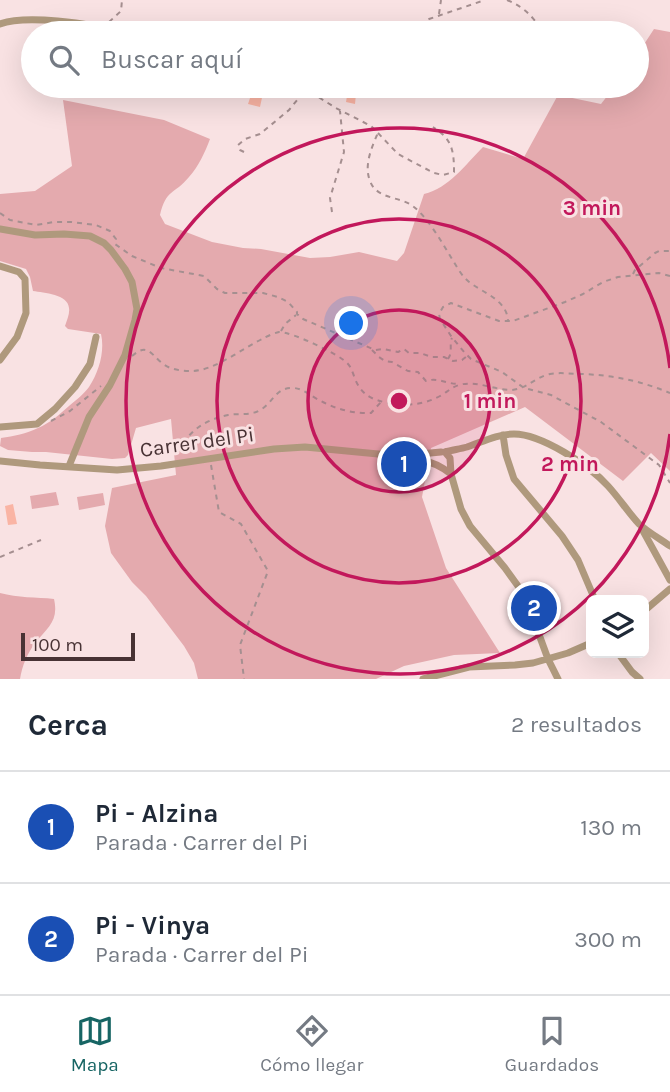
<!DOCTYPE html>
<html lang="es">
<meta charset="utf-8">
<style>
body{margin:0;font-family:Karla,sans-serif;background:#f2f2f3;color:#1f2937}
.controls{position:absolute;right:21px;bottom:21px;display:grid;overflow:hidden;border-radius:10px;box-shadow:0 7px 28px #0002}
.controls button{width:63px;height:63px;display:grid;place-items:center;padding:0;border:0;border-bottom:2px solid #e0e1e3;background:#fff;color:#1f2937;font:35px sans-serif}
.scale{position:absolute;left:21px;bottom:18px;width:114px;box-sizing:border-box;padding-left:7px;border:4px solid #483234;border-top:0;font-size:19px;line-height:24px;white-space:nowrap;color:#483234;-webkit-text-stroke:5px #f9e2e3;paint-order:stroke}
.you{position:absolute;left:352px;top:324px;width:24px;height:24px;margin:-18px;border:5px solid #fff;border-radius:50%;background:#1a73e8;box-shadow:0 0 0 10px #1a73e833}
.badge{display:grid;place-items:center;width:46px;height:46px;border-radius:50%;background:#176564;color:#fff;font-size:23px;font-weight:700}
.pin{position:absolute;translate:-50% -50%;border:4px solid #fff;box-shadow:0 2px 7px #0006}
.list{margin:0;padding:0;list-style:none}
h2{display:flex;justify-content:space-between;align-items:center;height:91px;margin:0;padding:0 28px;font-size:30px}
h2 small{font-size:23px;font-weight:400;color:#747a83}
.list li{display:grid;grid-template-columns:46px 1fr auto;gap:21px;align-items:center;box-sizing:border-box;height:112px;padding:0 28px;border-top:2px solid #e0e1e3}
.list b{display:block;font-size:26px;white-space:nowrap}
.list p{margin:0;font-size:23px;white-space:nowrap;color:#747a83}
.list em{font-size:23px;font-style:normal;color:#747a83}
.icon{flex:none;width:38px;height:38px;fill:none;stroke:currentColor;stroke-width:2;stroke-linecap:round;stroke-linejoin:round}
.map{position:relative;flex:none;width:670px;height:679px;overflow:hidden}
.search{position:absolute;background:#fff;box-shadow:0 7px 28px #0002;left:21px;right:21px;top:21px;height:77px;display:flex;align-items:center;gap:18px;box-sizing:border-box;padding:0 24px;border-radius:38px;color:#747a83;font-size:26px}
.sheet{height:315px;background:#fff}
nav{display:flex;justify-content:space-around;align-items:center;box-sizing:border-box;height:98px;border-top:2px solid #e0e1e3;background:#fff;font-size:19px;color:#747a83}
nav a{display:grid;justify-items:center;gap:4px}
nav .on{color:#176564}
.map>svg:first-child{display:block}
.green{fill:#e4aaae}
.building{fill:#fab4a4}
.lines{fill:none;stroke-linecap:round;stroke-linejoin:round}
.path{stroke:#a58f90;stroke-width:2;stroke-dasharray:5 5;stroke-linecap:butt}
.minor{stroke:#af997d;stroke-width:7}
.ring{fill:none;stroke:#c2185b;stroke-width:3.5}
.labels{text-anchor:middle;stroke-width:6;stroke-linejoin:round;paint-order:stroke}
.street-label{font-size:21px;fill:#483234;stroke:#f9e2e3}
.centre{fill:#c2185b;stroke:#f9e2e3;stroke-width:3.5}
.ring-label{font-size:21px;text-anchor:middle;font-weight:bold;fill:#c2185b;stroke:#f9e2e3;stroke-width:6;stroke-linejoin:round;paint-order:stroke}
</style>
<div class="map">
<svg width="670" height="679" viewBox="0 0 670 679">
<rect width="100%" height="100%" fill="#f9e2e3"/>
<path class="green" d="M654,29L670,32V471L651,453L623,481L525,407L431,448L422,497L446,568L500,653L454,655L404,666L376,679H198L194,663L184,646L146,596L132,582L111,553L105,526L112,488L176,475L171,419L136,428L128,455L125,458L112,459L46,452H32L8,450L0,446L1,438C14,436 26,434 38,428C50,423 60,414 69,406C76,400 84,394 89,387C99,372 105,351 101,334L68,329L65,326C67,320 70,313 69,308C68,294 44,293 33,291L30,277L26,269L0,261V194L35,191L72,166L63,100L164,120L210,139C205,152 199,166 189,177C174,195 166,189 160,215L165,224L212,242L243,248L261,249L310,258L330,257L359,252L397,261L404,253L424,194C449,188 465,165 483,147L523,159L558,95L601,104L615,86H637V55Z
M56,492L59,505L32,509L30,496Z
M103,493L105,505L79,510L77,497Z
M0,593C18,598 36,597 54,599C59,621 48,627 35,643C27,654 22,666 20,679H0Z"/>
<path class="building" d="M237,86L263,93L260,107L248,104L250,98L235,94Z
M328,86L350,87L349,93L356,94L355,104L346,102L347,96H327Z
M13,504L17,524L8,525L5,506Z"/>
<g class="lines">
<path class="path" d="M507,0C524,7 534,17 543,33
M439,14L441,0
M109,22L121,11L122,0
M402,33L411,30L429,19L485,0
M302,87L336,108L371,126L375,130L377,135C371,149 364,166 370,181C377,200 401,196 414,207C428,218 443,244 452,259C457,267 461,275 468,281C482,293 507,299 508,321
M378,133L398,154L413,162L434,173L443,175L454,172C454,150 452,139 433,127
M244,152L240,150L238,145L245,139L260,134L289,110L298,99L309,91L311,86
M332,212L330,198L344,152L340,111
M0,213L10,220L36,225L54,222H71L96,225L110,231L116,239L115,244L132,256L161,268L204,276L217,289L225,293H263L278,297L288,302L297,312V314L303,319L375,350L383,349L398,352L404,349L409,353H420L432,357H444L453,361L462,360L467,356
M633,274L635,270L655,253L659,251H670
M670,276L659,273L618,277L603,282L583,294L565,302L513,321H499L451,303L443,307L439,314L440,319L451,336L464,352L471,359L502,372L524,388L551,395L601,422L659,465L670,483
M281,331L285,324L296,315
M372,350L379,357L385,361L392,362L408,371L418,372L426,381C438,377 446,384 459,384
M132,356C147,343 150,353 162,363C170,370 182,371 192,371C214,371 243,348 264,338C268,336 274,333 279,332C290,331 338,354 346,362C351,366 352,371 354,376C360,394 371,400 389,403C407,406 424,405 440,396C447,392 452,387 459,385C476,380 494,390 511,390C527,389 535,377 550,374C561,372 571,374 582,374C613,375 641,381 670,393
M448,359C453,352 449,344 452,338
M51,421L70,411L101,386
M177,451C190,431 204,420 228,415C239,413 251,416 260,410C272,404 275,389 290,388C302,387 309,395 319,400C335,409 354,414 371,413L381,402
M211,465L219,512L241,524L268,571L240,645L244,679
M0,557L41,540"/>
<path class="minor" d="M0,24C24,15 91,22 115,33
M288,86H294
M0,229L35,235L64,234L90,236L104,243L111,250L125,269L132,282L137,309L135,320L125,355L110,385L89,417L69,466
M0,266L19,272L25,279L26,313L17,337L0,360
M0,427L37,424L55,409L75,387L90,364L96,337
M503,435L506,455L514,479L562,536L578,560L595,600
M445,452C452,450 460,449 467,447C482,442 497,434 514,434C541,434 589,465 608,486C619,498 628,512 639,524C648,532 660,539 670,546
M445,452L450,458L451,474L461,509L470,526L505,568L518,586L530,610L548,659L558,679
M399,456L441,452
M0,461L40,465L117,470L161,466L274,449L305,447L399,456C407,460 414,459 423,461C434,462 442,467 451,474
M642,529L670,580
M644,611L670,589
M618,653L632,672L640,679
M423,679L469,667L515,665L533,663L568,653L591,643"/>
</g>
<circle cx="399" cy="401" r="91" fill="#c2185b" fill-opacity=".12"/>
<g class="ring">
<circle cx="399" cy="401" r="91"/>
<circle cx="399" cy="401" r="182"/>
<path d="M670 434A273 273 0 1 1 670 368"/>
</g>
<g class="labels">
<g class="street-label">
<text transform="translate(197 442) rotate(-8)" y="7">Carrer del Pi</text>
</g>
</g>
<circle cx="399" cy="401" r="10" class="centre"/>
<g class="ring-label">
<text x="592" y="215">3 min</text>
<text x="490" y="408">1 min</text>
<text x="570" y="471">2 min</text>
</g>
</svg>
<div class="controls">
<button><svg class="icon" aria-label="layers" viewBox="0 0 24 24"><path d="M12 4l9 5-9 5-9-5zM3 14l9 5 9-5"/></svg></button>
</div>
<div class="scale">100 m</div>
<div class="you"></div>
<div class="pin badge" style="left:404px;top:464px;background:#1a4fb4">1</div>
<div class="pin badge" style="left:534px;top:608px;background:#1a4fb4">2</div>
<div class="search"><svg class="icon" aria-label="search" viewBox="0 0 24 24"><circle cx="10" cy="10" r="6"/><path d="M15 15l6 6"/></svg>Buscar aquí</div>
</div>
<section class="sheet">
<h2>Cerca<small>2 resultados</small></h2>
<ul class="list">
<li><span class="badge" style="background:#1a4fb4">1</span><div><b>Pi - Alzina</b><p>Parada · Carrer del Pi</p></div><em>130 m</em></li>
<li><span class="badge" style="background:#1a4fb4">2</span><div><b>Pi - Vinya</b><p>Parada · Carrer del Pi</p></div><em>300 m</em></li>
</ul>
</section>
<nav>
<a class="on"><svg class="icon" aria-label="map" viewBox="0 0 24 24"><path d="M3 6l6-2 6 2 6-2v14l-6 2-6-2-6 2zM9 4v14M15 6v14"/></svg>Mapa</a>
<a><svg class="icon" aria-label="directions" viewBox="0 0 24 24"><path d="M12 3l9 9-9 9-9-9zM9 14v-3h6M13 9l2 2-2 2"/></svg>Cómo llegar</a>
<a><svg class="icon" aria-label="saved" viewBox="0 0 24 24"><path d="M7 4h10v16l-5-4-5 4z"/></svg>Guardados</a>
</nav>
